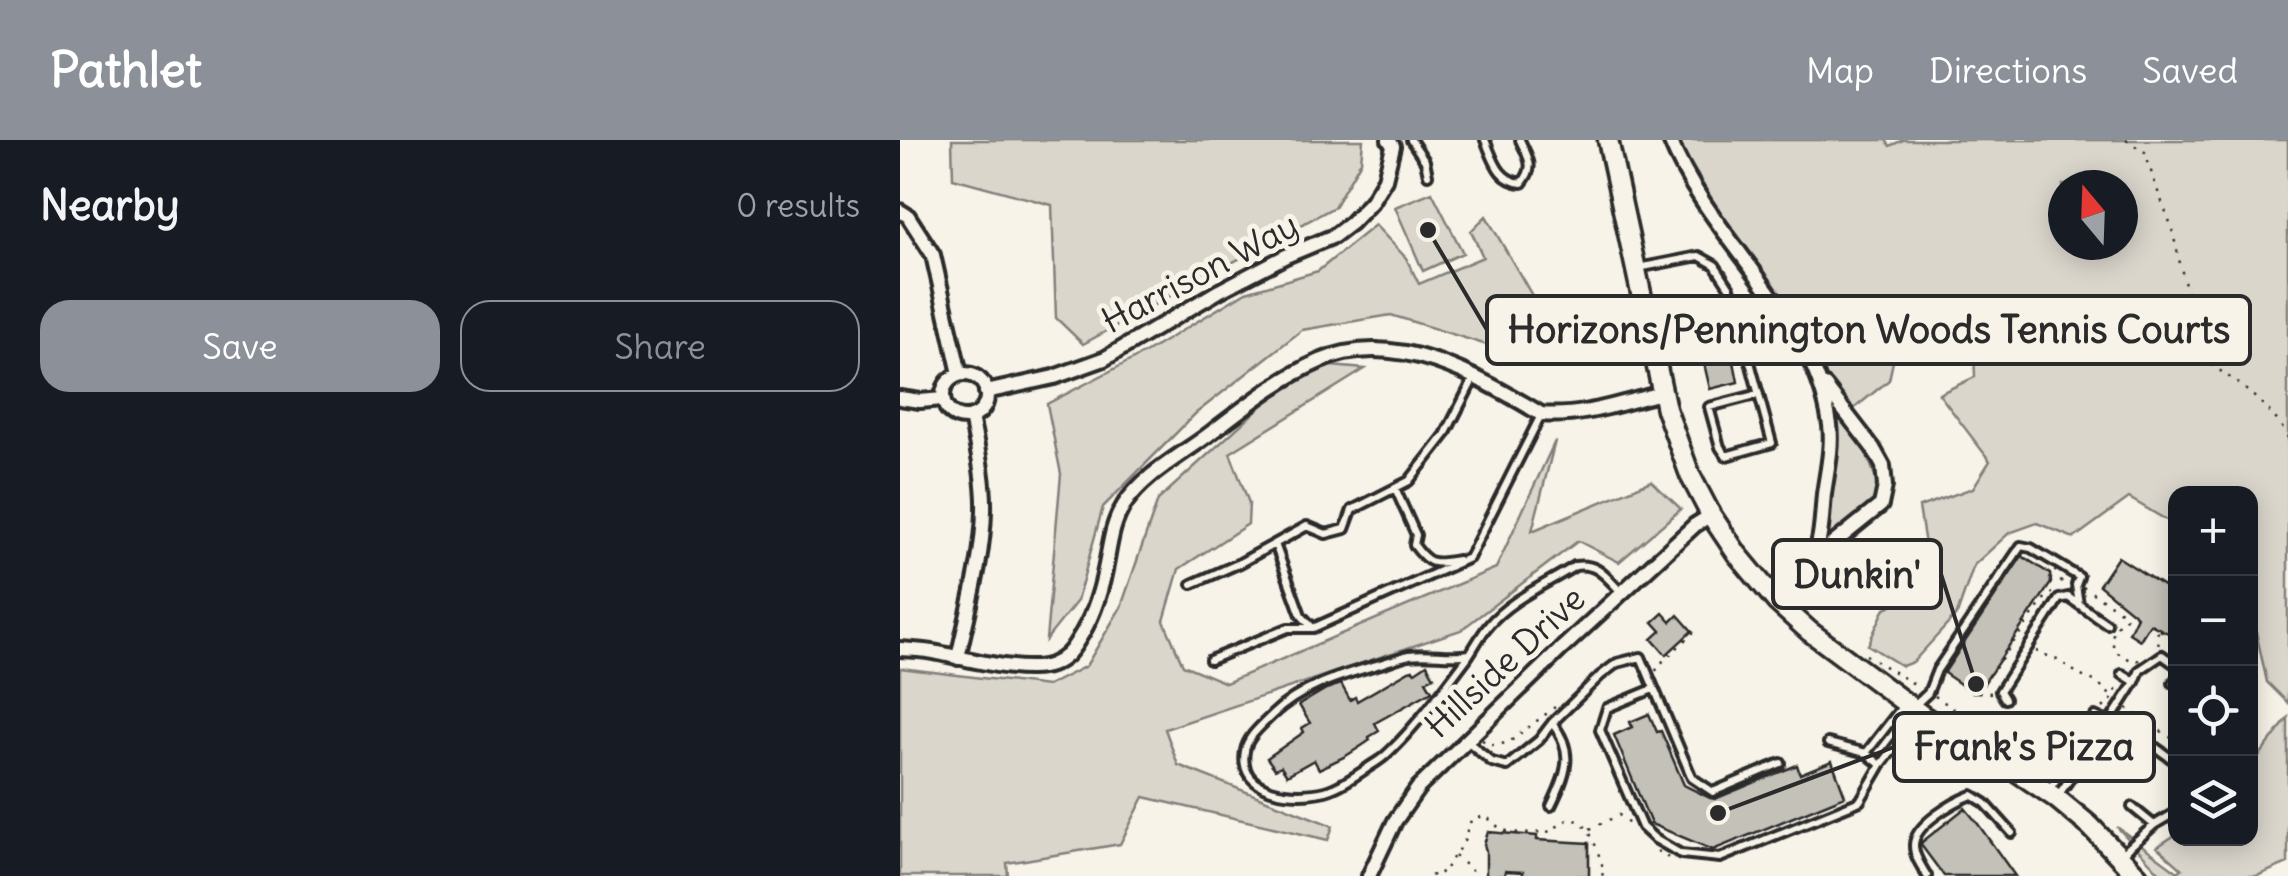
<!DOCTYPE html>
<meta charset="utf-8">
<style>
body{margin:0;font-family:Delius,sans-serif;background:#20242c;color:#f1f3f6}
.controls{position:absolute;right:30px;bottom:30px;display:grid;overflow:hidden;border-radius:20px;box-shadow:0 5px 25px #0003}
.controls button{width:90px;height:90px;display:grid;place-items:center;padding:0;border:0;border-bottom:2px solid #363941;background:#171b24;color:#f1f3f6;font:50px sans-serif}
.compass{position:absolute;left:1148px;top:30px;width:90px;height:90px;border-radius:50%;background:#171b24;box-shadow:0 5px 25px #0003;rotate:341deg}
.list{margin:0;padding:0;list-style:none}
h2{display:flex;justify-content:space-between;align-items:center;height:130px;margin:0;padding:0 40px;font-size:42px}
h2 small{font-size:32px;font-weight:400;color:#9ea1a6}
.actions{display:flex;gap:20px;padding:30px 40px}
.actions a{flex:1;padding:22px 0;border:2px solid #8c9099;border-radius:30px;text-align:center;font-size:35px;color:#8c9099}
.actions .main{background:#8c9099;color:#fff}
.icon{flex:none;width:55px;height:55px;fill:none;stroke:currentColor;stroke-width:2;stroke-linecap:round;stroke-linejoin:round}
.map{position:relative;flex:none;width:1388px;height:736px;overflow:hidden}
header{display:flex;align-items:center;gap:60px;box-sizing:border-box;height:140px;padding:0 50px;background:#8c9099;color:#fff}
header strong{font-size:48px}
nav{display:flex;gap:55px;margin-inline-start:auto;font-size:35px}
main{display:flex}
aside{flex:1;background:#171b24}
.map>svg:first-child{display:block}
.green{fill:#dad6cc;stroke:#82807c;stroke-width:2.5;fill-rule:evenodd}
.building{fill:#c4c1b9;stroke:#2b2b2b;stroke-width:2.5}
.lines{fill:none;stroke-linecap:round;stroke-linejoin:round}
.service-casing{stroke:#2b2b2b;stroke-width:14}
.minor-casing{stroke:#2b2b2b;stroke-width:20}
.secondary-casing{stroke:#2b2b2b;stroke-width:25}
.path{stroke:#2b2b2b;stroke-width:2.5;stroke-dasharray:2.5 8;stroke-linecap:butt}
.service{stroke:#f7f3e8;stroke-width:6}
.minor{stroke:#f7f3e8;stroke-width:12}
.secondary{stroke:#f7f3e8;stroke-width:18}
.labels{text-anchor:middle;stroke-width:10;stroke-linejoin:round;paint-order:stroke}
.street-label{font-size:35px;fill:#2b2b2b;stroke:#f7f3e8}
.leader{fill:none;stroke:#2b2b2b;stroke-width:4}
.callout-dot{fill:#2b2b2b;stroke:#f7f3e8;stroke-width:4}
.callout{fill:#f7f3e8;stroke:#2b2b2b;stroke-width:4}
.callout-label{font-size:38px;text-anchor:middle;font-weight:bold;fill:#2b2b2b}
</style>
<header>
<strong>Pathlet</strong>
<nav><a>Map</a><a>Directions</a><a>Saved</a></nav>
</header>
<main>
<aside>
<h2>Nearby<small>0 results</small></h2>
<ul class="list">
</ul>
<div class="actions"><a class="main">Save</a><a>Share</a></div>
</aside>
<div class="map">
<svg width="1388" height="736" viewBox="0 0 1388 736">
<rect width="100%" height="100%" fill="#f7f3e8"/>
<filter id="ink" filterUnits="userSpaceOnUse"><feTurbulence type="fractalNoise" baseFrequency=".01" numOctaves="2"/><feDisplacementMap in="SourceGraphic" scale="20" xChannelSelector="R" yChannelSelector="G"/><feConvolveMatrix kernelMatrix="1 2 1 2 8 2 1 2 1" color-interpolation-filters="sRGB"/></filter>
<g filter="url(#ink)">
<path class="green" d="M52,0H463L461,21L434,67L183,204L156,178L152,65L53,38Z
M777,0H986L990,6L1003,0H1388V563L1367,542L1351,469L1350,353H1276L1275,385L1229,358L1174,398L1137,383L1109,393L1074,425L1057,474L1013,522L1002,526L968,505L985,468L1032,448L1019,367L1073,348L1090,321L1039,254L1075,237L1074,205L1034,177L1000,189L989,240L950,272L983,356L910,411L931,297L920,243ZM1163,45H1223V105H1163Z
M532,52L563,113L523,131L495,67Z
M586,76L641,171L603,210L491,175L402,190L295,274L203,367L177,461L146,500L161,334L147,264L245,213L346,152L418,131L475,85L506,118L519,144L583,117L571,91Z
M419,225L465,229L330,313L349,363L348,384L279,429L264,481L283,525L326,543L596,428L655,301L632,391L751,341L781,369L719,422L678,401L561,490L265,589L278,625L433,686L428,700L244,657L220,704L107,723L108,736H0V528L147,546L186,526L221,467L258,360L370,258Z
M1388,578V723L1357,736H1263L1217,687L1278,732L1282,729L1257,707L1275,695L1276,698H1350L1351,627Z"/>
<path class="building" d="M826,180L838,242L810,249L795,185Z
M1122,416L1150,434L1151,443L1078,552H1072L1044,533Z
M1218,417L1276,454V497L1250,484L1240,500L1229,493L1237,476L1199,445Z
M763,473L771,482L778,475L792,491L766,515L752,499L761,491L753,482Z
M527,524L534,537L526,541L532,551L475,583L479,591L469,597L470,600L466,603L446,616L419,629L414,620L387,635L381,626L375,629L367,618L404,592L402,588L410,583L399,565L426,549L441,544L450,560L455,557L457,561L509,531L513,530L515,532Z
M749,574L757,592L761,591L784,645L810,658L815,659L897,625L900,634L932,621L945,656L813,710L751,684L714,595L732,587L730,582Z
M1065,668L1078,684L1115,736H1044L1021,705L1022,702Z
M588,692L637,696V700L689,703V736H623V732L605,731L604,736H586V711L584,704Z"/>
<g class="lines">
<g class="service-casing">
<path id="service" d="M511,0L525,21L528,35
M585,0C594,20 598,41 622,43C636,26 628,18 620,0
M738,128L799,116L815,125L830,148L872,303L826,316L820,307L809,267L859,254
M495,348L516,395L514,405C529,426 534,424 558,420
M375,404L401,475L412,487
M292,444L340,423L407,386L426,394L445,389L452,370L509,341L545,295L574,238
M569,514C551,518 529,512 509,515C497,518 485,523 473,526C436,537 400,548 372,575C362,585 347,597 345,611C337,655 397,658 425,651C443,646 462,631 478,621C486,616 493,608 500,601C525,575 546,546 567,518C574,508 580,496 588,486C609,460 647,444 675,426C698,423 705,436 721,452
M310,520L388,488H413L569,418L641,275
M1235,542L1240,530L1262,515L1276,525
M1273,543L1276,539
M753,549L707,568L700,590L742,687L755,699L781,714L820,718L960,661L981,625L966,613L928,603
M1105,559L1100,551L1159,459L1168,457L1207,484
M1013,567L1028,553L1037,530L1121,406L1131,408L1179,437L1176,445L1179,464
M1213,577L1276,622
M1212,578L1235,542L1222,534
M566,600L592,622L607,626L639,600L652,583L700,536L717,523L741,517L792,638L813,652L881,623
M1172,602L1181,608
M1227,605L1246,582
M966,613L1005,563
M981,625L1019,575
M1148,651L1172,617L1208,582L1195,576
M1157,657L1171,637L1178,615
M651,666C666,635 676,612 652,583
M1232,667L1254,685
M1222,714L1254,685L1276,672
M1027,736C1022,727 1014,717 1014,706C1013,685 1054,662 1072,655L1085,663L1112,693"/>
</g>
<g class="minor-casing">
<path id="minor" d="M770,0C810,101 914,173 930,285C933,307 927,332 924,354C922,375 922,402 912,421C904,436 889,451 877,462
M0,71L8,76L33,115L60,234
M43 256a22 22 0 1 1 44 0a22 22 0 1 1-44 0Z
M86,252L154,237L204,219L319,151L386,116L434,96L451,83L471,62L485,39L493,6L489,0
M0,258L20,261L43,259
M914,419L981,365L985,346L983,326L973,308L925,246
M0,509C13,510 26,510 38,513C65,518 125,535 151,525C164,520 171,512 178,500C192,479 200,455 205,430C210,407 211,385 224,365C244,334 284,314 312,292C346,266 381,238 420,221C495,188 578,236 641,274C681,278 724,262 762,253
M58,518C68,470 83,420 84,371C85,340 77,307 71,277
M469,736L495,681L518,648L659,511L795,385L811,375"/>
</g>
<g class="secondary-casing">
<path id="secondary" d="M708,0L766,269L790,335L811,375L837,414L877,462L909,491L1023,576L1081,614L1113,629L1156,658L1190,686L1238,736"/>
</g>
<path class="path" d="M1226,0L1245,12L1255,44L1271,85L1291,170L1290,201L1294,214C1325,233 1372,264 1388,298
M1156,430L1150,439L1167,443
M1183,447L1227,475
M1237,476C1218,475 1204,498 1218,513C1219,514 1233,521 1234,521L1240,520
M1250,484C1260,490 1259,496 1258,508
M1260,490L1276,500
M1136,511L1160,521L1181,536L1197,542L1213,558
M966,515L1019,547
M756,531L758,526L796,490
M1091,553L1078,552L1148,454L1152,453
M1035,556L1146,631L1156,624
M1203,568L1212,559L1220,542
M1227,568L1241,578
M1252,585L1276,601
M1180,594L1191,581
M582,600L592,605L608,603L655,567
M690,689L719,675L730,685
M757,711L772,720
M555,716L572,731
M604,734L607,736
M531,736L539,731L542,734L566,698L568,683L583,676C593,679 595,687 604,690C616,695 635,692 647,692C655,690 661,682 668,680C690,675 698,715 704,730L702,736"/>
<use href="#service" class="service"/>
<use href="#minor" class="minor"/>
<use href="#secondary" class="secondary"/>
</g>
</g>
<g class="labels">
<g class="street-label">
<text transform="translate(300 133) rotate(-28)" y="12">Harrison Way</text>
<text transform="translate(605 522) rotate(-43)" y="12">Hillside Drive</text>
</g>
</g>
<path class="leader" d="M528 90L587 190M1076 544L1041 434M818 673L994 607"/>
<g class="callout-dot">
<circle cx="528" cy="90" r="10"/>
<circle cx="1076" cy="544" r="10"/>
<circle cx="818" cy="673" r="10"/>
</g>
<g class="callout">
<rect x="587" y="156" width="763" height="68" rx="10"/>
<rect x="873" y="400" width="168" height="68" rx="10"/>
<rect x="994" y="573" width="260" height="68" rx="10"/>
</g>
<g class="callout-label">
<text x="969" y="203">Horizons/Pennington Woods Tennis Courts</text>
<text x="957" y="448">Dunkin'</text>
<text x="1124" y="620">Frank's Pizza</text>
</g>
</svg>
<div class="controls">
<button>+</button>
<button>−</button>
<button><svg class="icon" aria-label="locate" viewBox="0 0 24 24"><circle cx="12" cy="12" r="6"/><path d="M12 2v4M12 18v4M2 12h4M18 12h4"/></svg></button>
<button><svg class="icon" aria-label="layers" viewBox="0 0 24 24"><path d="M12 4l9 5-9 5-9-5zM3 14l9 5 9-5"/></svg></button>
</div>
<svg class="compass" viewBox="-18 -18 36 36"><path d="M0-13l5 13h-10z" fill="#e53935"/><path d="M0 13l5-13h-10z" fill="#9ea1a6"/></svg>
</div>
</main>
